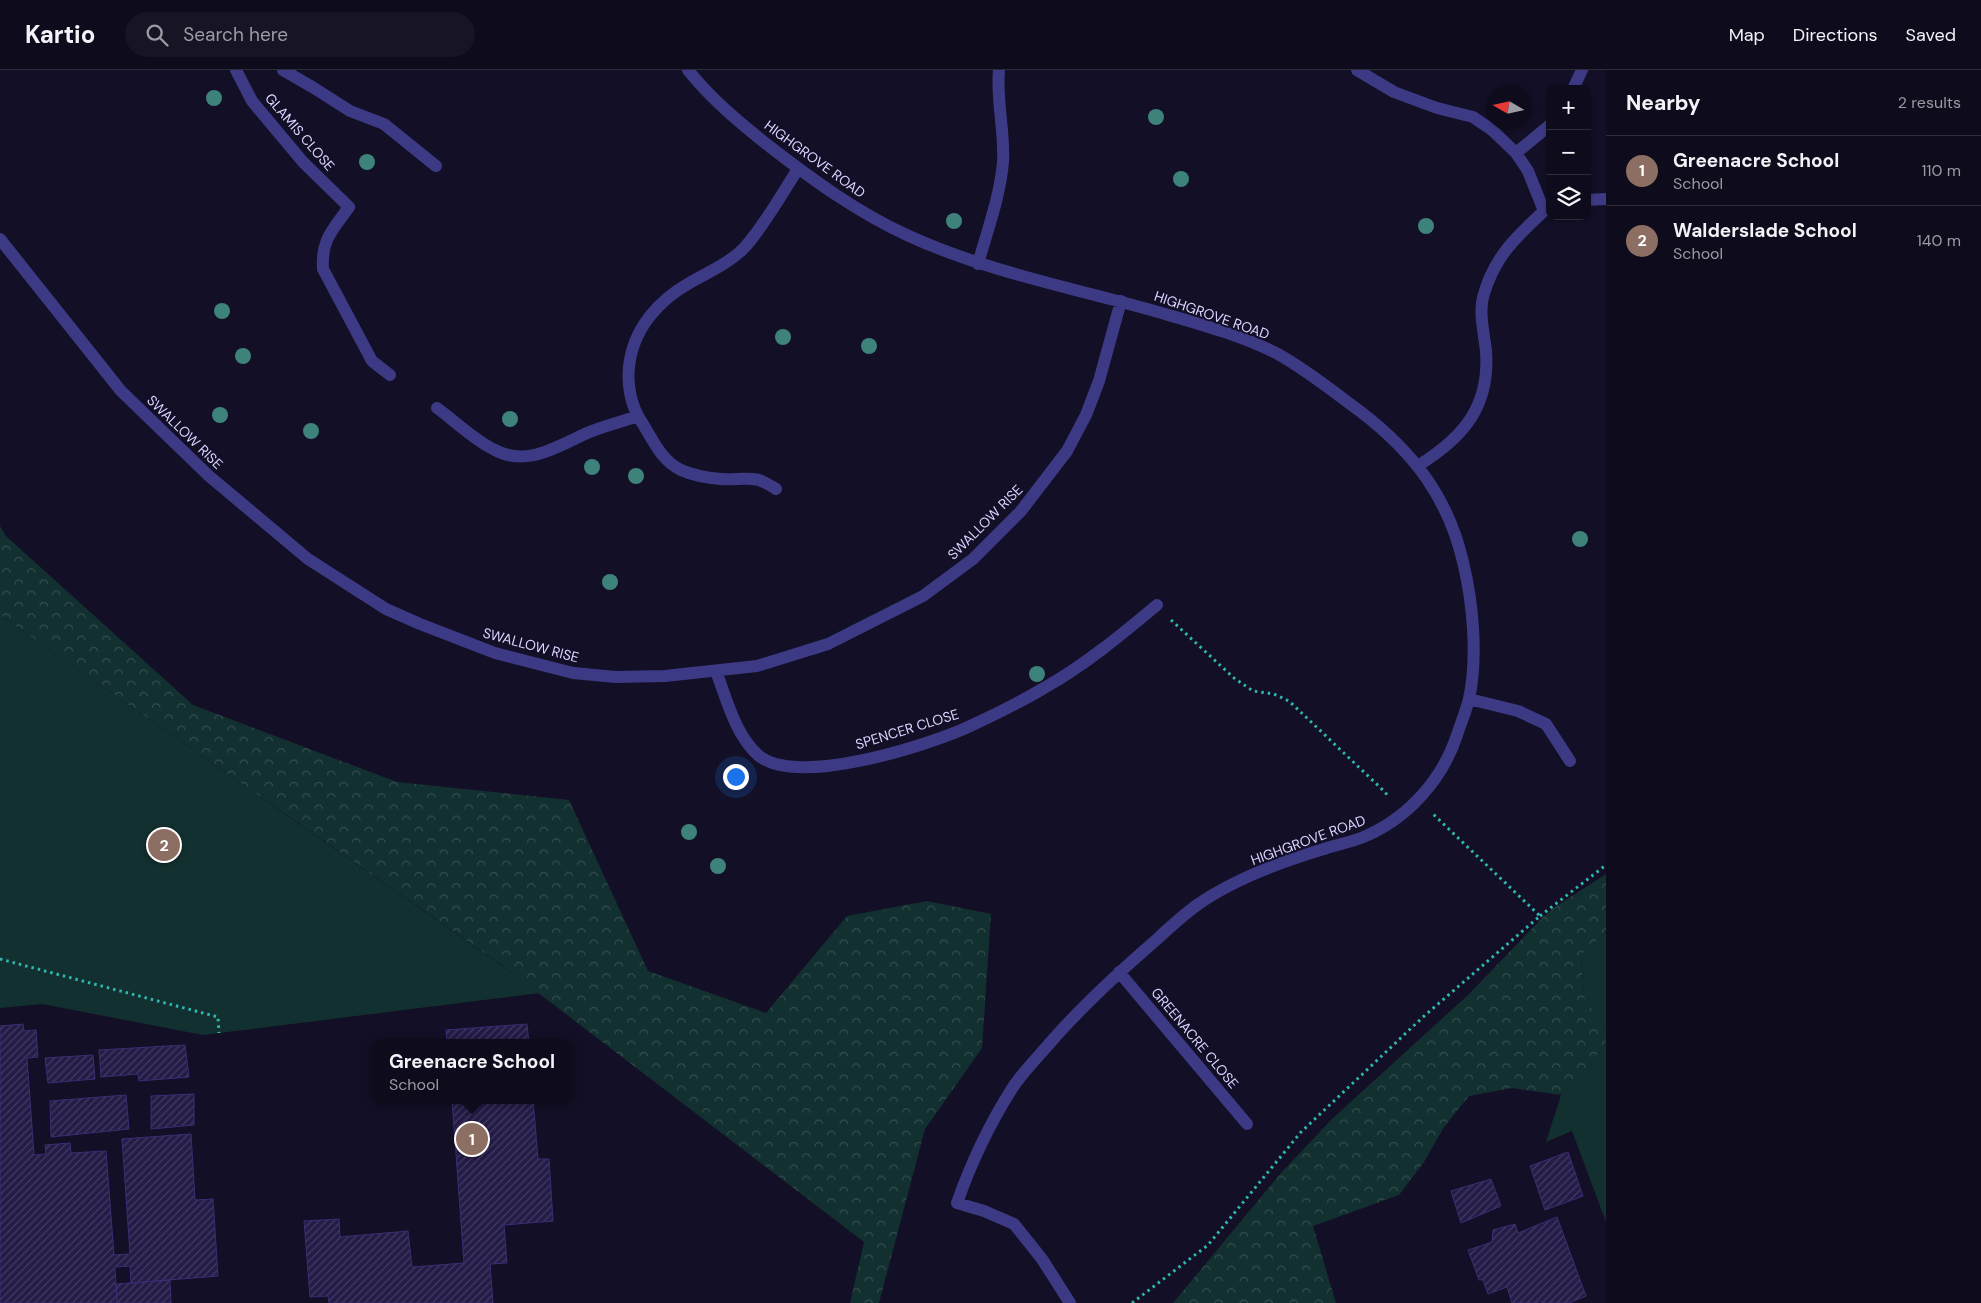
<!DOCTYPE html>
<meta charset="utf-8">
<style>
body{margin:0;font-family:"DM Sans",sans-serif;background:#171425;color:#f1f3f6}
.controls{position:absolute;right:15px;top:15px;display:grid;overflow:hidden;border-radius:10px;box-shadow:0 1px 4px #0004}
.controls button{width:45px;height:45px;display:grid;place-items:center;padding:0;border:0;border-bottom:1px solid #2e2b3b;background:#0e0b1c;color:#f1f3f6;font:25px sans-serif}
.compass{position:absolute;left:1486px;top:15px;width:45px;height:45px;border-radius:50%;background:#0e0b1c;box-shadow:0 1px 4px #0004;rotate:279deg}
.you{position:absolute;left:735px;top:706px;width:18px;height:18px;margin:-12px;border:4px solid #fff;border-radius:50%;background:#1a73e8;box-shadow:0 0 0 8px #1a73e833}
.badge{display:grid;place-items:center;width:32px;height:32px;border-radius:50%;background:#7c3aed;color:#fff;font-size:16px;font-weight:700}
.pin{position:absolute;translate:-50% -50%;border:2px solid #fff;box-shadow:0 1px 5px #0006}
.popup{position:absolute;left:372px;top:969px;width:200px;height:65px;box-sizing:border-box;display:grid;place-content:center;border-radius:10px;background:#0e0b1c;filter:drop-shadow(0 1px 4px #0005);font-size:16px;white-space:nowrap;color:#9b9ba3}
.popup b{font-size:19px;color:#f1f3f6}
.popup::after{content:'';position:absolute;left:50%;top:100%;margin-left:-10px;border:10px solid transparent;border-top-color:#0e0b1c}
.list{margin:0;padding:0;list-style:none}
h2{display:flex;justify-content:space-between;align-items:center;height:65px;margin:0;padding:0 20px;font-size:21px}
h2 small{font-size:16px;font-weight:400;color:#9b9ba3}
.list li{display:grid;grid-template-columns:32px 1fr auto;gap:15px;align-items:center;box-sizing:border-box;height:70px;padding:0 20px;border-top:1px solid #2e2b3b}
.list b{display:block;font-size:19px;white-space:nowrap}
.list p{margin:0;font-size:16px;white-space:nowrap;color:#9b9ba3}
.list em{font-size:16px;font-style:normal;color:#9b9ba3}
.icon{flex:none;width:28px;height:28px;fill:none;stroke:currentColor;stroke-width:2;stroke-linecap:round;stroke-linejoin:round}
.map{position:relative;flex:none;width:1606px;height:1233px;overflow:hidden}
header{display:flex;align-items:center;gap:30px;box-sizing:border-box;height:70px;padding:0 25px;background:#0e0b1c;border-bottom:1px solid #2e2b3b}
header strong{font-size:24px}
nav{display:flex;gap:28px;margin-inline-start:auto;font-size:18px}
.search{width:350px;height:45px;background:#171425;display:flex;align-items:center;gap:12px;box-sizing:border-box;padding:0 18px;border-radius:28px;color:#9b9ba3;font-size:19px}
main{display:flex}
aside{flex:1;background:#0e0b1c}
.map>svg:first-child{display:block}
.green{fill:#12302f}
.forest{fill:url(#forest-crowns)}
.building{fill:url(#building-hatch);stroke:#3b2d73}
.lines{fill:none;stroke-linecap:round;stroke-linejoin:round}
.path{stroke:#2fb8b0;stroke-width:3;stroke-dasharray:2.5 4;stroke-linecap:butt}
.minor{stroke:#3d3a85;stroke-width:12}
.tree{fill:#3d827b}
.labels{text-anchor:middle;stroke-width:4;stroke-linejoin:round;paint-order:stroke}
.street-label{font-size:14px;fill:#d9d4ff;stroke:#130f26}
</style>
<header>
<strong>Kartio</strong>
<div class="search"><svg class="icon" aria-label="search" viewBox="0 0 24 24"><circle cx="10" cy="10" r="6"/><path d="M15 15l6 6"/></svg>Search here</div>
<nav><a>Map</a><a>Directions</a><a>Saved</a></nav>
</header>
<main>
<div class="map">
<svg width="1606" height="1233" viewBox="0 0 1606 1233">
<defs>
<pattern id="forest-crowns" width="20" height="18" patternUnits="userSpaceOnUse" patternTransform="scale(1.25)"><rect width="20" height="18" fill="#12302f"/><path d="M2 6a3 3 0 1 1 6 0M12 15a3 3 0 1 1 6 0" fill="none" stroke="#344d4e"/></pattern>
<pattern id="building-hatch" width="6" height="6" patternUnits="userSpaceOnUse" patternTransform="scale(1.25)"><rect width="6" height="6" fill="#241b47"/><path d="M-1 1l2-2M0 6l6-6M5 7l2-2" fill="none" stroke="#433b63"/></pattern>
</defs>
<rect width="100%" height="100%" fill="#130f26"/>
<path class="green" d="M0,545L541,923L203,965L42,934L0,938Z
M1606,862V958L1584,928L1581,885Z
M1606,972V1152L1572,1061L1546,1072L1561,1025L1583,1006Z"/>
<path class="forest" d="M0,456L6,466L193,635L397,712L569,730L648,901L766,943L847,846L927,831L991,844L982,978L925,1059L879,1233H850L864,1172L503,896L0,545Z
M1606,804V862L1581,885L1584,928L1606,958V972L1583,1006L1561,1025L1512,1018L1469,1026L1444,1057L1424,1092L1399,1125L1313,1156L1336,1233H1173L1281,1103L1332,1049L1468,925L1542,848L1552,839Z"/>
<path class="building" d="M23,954L24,961L36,960L38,987L27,988L34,1085L46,1084L45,1075L70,1073L71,1083L106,1081L114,1185L130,1184L122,1069L191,1064L195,1130L213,1129L218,1206L131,1213L130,1196L115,1197L117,1233H0V956Z
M527,954L529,973H447L446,960Z
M185,975L189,1007L139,1011L138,1004L101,1007L99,980Z
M93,985L95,1009L48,1013L45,988Z
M194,1024V1055L151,1059V1026Z
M126,1025L129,1059L51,1067L50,1031Z
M452,1030H533L538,1089H549L553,1151L504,1155L507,1193L490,1194L493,1233H329L328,1226L310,1227L304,1151L339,1149L340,1167L408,1161L412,1197L464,1193Z
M1568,1082L1583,1126L1545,1140L1530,1096Z
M1491,1109L1501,1136L1461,1153L1451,1121Z
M1557,1147L1586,1226L1569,1233H1542L1541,1231L1536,1233H1512L1507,1217L1488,1224L1483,1210H1479L1468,1180L1492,1172L1493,1160L1515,1154L1518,1163Z
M170,1210L171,1233H117L116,1214Z"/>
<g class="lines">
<path class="path" d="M1171,550L1234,608L1253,621L1274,624L1289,631L1385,722L1389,728
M1540,846L1606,795
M0,889L218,947L219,963
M1132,1233L1208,1175L1301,1062L1423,947L1540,846L1432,743"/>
<path class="minor" d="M236,0L252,31L303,92L349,137C333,160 321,169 323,199L372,291L390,305
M283,0L314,18L350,41L384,54L436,96
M688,0C711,29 740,53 769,76C813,110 858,143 909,166C990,203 1079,219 1165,244C1203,255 1243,266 1278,284C1308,301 1334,322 1361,342C1413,382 1448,427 1463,492C1473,533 1478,587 1469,629C1466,641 1461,653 1457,665C1443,708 1410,746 1368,765C1354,772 1338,774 1324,779C1280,792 1234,809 1197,835C1182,846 1168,859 1155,871C1118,903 1081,937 1049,974C1037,988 1023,1002 1013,1017C990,1053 971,1093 957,1133L984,1141L1014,1154L1042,1189L1070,1233
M1357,0L1394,22L1437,38L1473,47L1492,60L1516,83L1528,101L1544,141
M1573,19L1582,0
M1516,83L1550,55
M1587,130L1606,129
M0,169L121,321L209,406L308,489L386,539L420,554L495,583L573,603L616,607L665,606L757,596L828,574L923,526L973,489L1021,441L1067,381L1086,345L1099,311L1121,231
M978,194C987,161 1000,127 1003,92C1005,62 996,31 999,0
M437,338C455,351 473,369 493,379C526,398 556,377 587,363C603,356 621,352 638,346
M1419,395C1464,367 1490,336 1486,281C1484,263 1479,244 1483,227C1494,187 1515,168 1544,141L1550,139
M776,419C771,416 765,412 759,410C747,407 734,410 721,409C709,408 692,405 681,400C661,391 652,368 641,351C631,336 627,315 629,297C633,258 659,230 691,212C709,202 731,192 745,177C766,153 781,125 798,99
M716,601C727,630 735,664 758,685C795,718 925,676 966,658C992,646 1019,633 1044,618C1085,595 1121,565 1157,535
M1469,629L1518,641L1546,654L1570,691
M1119,902L1247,1054"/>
</g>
<g class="tree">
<circle cx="214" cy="28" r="8"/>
<circle cx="1156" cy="47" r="8"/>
<circle cx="367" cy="92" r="8"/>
<circle cx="1181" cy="109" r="8"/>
<circle cx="954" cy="151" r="8"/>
<circle cx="1426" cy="156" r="8"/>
<circle cx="222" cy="241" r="8"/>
<circle cx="783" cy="267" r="8"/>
<circle cx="869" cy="276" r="8"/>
<circle cx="243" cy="286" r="8"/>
<circle cx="220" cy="345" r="8"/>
<circle cx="510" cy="349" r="8"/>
<circle cx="311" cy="361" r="8"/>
<circle cx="592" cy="397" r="8"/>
<circle cx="636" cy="406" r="8"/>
<circle cx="1580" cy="469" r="8"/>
<circle cx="610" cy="512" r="8"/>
<circle cx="1037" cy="604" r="8"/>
<circle cx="689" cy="762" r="8"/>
<circle cx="718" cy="796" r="8"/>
</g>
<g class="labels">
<g class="street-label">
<text transform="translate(300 62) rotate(49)" y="5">GLAMIS CLOSE</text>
<text transform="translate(815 89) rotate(36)" y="5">HIGHGROVE ROAD</text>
<text transform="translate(1212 245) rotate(19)" y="5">HIGHGROVE ROAD</text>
<text transform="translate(185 362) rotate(44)" y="5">SWALLOW RISE</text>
<text transform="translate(985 452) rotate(-45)" y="5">SWALLOW RISE</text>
<text transform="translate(531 575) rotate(15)" y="5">SWALLOW RISE</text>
<text transform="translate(907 659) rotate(-17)" y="5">SPENCER CLOSE</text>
<text transform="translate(1308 770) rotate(-20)" y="5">HIGHGROVE ROAD</text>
<text transform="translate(1195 968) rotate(50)" y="5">GREENACRE CLOSE</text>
</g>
</g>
</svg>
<div class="controls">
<button>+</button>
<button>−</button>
<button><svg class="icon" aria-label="layers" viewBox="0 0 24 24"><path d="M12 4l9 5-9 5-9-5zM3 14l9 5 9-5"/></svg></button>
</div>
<svg class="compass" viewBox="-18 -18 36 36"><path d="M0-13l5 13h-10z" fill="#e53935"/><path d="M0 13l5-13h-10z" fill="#9b9ba3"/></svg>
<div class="you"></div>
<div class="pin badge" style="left:472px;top:1069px;background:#8d6e63">1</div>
<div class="popup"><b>Greenacre School</b>School</div>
<div class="pin badge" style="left:164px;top:775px;background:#8d6e63">2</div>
</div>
<aside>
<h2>Nearby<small>2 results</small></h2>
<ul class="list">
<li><span class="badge" style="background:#8d6e63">1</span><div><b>Greenacre School</b><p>School</p></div><em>110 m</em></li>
<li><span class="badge" style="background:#8d6e63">2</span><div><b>Walderslade School</b><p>School</p></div><em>140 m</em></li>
</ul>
</aside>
</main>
